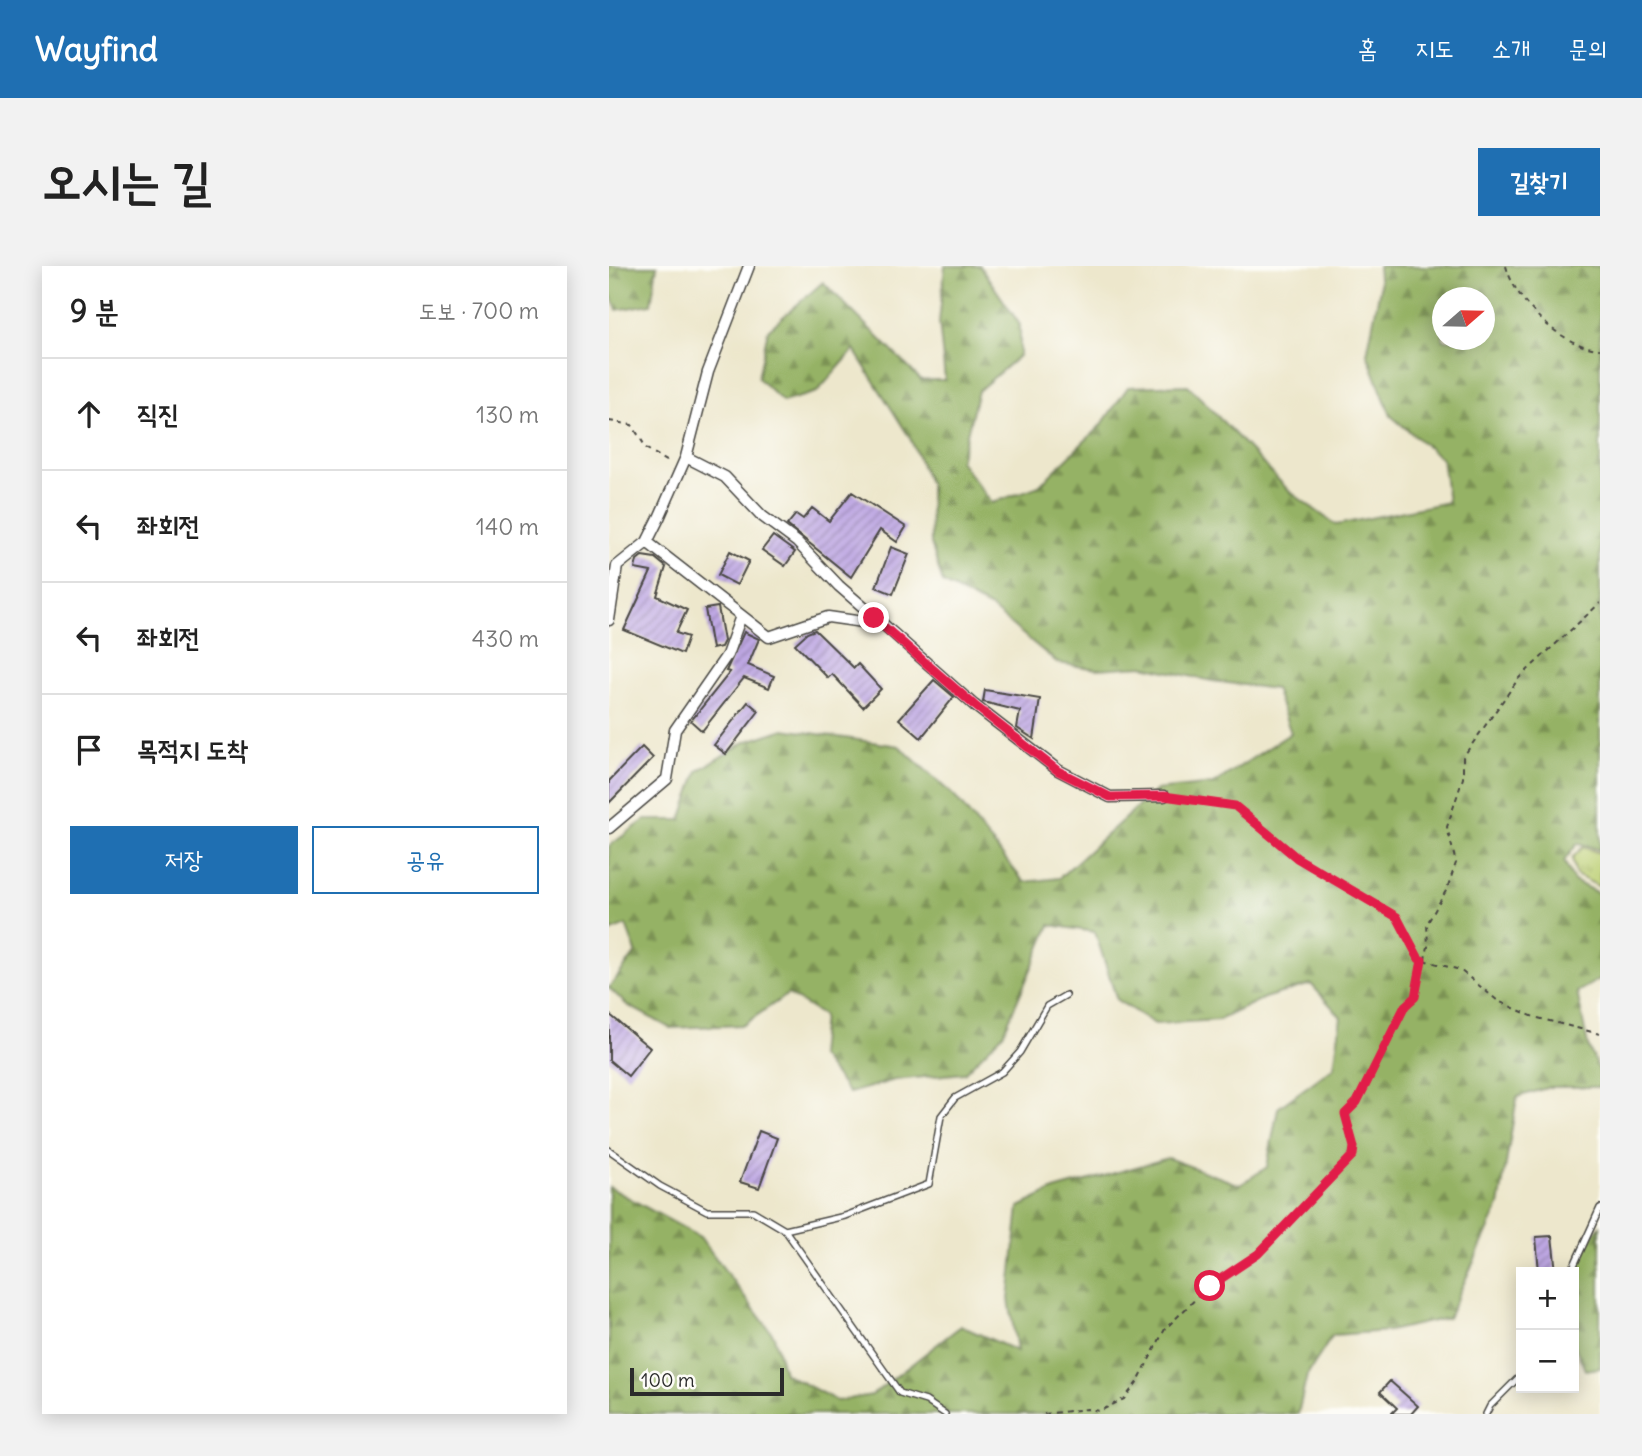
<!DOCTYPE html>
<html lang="ko">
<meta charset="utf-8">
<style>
body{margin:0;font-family:Delius,"Poor Story",sans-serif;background:#f2f2f2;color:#222}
.controls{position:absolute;right:21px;bottom:21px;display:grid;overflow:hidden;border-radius:0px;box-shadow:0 4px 18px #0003}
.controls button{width:63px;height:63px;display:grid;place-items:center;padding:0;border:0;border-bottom:2px solid #e0e0e0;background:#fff;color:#222;font:35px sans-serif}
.compass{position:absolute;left:823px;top:21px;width:63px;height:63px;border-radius:50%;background:#fff;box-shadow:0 4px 18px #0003;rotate:70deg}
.scale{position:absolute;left:21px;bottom:18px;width:154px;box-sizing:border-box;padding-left:7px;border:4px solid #2b2b2b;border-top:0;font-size:19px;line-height:24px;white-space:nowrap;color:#2b2b2b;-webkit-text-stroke:5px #fdfcf7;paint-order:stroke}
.stop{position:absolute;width:21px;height:21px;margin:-16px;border:5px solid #e11d48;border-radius:50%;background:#fff}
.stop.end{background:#e11d48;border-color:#fff;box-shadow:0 2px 7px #0008}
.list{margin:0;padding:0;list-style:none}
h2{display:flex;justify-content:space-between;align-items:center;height:91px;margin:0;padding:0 28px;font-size:30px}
h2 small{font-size:23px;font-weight:400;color:#767676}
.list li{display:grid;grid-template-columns:46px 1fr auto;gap:21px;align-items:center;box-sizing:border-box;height:112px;padding:0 28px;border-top:2px solid #e0e0e0}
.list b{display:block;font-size:26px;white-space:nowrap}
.list em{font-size:23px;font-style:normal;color:#767676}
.actions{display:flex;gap:14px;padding:21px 28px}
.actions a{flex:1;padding:16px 0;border:2px solid #1f6fb2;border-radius:0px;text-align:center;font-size:24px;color:#1f6fb2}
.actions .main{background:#1f6fb2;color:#fff}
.icon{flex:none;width:38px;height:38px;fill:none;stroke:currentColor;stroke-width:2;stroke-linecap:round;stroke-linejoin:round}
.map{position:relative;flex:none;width:991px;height:1148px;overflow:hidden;border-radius:0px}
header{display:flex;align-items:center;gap:42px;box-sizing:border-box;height:98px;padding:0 35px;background:#1f6fb2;color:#fff}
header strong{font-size:33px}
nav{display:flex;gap:38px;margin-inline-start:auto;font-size:24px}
.intro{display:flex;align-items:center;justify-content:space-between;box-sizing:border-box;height:168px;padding:0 42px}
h1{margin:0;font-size:49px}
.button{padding:18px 32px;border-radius:0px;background:#1f6fb2;color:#fff;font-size:24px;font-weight:700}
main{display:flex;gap:42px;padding:0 42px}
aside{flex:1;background:#fff;border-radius:0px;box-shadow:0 4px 18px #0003}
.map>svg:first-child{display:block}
.grass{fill:url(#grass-tufts);stroke:#747d4f;stroke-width:2}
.forest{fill:url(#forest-firs);stroke:#606e48;stroke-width:2;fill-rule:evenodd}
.building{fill:url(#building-hatch)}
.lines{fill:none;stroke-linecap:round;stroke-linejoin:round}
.service-casing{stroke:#484743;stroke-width:8}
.minor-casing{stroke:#484743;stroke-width:13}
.path{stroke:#484743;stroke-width:2;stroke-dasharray:5 5;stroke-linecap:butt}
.service{stroke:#fff;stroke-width:5}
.minor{stroke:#fff;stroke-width:10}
.route{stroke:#e11d48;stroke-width:9}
</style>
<header>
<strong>Wayfind</strong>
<nav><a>홈</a><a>지도</a><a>소개</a><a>문의</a></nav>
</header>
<div class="intro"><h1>오시는 길</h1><a class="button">길찾기</a></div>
<main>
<aside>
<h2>9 분<small>도보 · 700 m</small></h2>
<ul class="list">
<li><svg class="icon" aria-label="ahead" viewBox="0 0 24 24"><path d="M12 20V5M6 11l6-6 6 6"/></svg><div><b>직진</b></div><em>130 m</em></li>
<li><svg class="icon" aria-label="left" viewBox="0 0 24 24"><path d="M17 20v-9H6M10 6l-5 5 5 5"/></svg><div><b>좌회전</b></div><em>140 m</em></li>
<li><svg class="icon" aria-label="left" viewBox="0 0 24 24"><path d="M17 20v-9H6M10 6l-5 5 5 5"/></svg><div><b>좌회전</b></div><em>430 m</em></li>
<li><svg class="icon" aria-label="arrive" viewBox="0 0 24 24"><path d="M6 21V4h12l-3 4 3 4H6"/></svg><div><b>목적지 도착</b></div></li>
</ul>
<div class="actions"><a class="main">저장</a><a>공유</a></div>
</aside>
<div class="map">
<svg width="991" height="1148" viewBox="0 0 991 1148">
<defs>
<pattern id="grass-tufts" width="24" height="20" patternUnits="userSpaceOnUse" patternTransform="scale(1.75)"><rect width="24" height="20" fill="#bccf73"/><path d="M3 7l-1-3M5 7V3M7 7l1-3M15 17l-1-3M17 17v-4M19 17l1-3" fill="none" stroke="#a2b264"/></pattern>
<pattern id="forest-firs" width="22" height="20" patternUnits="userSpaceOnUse" patternTransform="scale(1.75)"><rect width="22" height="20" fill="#95b265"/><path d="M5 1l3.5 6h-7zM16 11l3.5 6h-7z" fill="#7a9153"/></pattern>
<pattern id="building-hatch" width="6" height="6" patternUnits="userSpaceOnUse" patternTransform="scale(1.75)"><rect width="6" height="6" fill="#bea7e3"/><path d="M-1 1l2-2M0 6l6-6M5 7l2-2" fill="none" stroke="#9b88b8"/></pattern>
</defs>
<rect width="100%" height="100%" fill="#fdfcf7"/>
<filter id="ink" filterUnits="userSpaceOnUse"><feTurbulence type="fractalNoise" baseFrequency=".0143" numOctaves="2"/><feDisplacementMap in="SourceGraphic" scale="14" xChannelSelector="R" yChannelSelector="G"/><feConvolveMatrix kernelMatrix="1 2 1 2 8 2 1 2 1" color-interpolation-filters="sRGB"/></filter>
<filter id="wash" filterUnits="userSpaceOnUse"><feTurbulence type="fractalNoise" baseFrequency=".00686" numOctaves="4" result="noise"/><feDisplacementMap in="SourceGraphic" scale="28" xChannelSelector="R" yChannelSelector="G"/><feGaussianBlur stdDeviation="1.57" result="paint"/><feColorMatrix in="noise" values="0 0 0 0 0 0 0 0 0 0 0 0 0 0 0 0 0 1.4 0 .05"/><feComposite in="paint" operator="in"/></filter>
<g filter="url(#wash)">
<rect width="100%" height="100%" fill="#ede7cc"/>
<path class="grass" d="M974,581L991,587V621L967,609L963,592Z"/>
<path class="forest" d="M0,0H48L42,38L8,44L0,26Z
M336,0H371L411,59V89L369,125L351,195L383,237L430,220L493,158L519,121L579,119L680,225L727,259L839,236L833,193L782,150L758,88L771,22L769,0H991V584L969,577L955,595L965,615L991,628V713L968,726L979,780L991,806V821H941L908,831L890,940L839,1052L780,1065L724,1069L698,1109L689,1148H0V921L91,971L165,1070L175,1107L228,1135L263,1129L352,1060L408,1085L400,1033L410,941L445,924L559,892L631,919L658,901L669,842L725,801L732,751L702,718L655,732L610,754L546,758L508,734L486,666L441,659L394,768L355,807L286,814L240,827L210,789L214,750L179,728L134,759L61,762L18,739L0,722L27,686L17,659L0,666V580L36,554H72L89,505L136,476L175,463L290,480L346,531L415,616L450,612L547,524L604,518L682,467L666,423L603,415L534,400L488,403L449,397L382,342L334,317L322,277L321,219L301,172L245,84L208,126L174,136L149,112L159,64L214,16L312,114H336L330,56ZM834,32H876V74H834Z
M991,960V1102L976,1104L965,1078V1022L972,985Z"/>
<g id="blocks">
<path class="building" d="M243,226L297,261L288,276L271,264L242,311L178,259L187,248L194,253L203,242L220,255Z
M164,270L186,286L176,300L153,284Z
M282,281L300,288L284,328L267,321Z
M121,285L140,295L128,319L109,309Z
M33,290L46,292L57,301L48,330L78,344L67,367L79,371L73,388L15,364L42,306L26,303L28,294Z
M109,341L115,375L112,381L103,383L96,343Z
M206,364L245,402L249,398L272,423L254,441L223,408L219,412L186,378L198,367Z
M135,366L150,373L139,399L165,410L160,422L135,412L93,465L82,455L121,406L117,405Z
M325,414L345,431L312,472L290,453Z
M376,424L431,433L425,473L408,462L411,445L374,436Z
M139,436L150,445L117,488L105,479Z
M33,481L44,492L0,537V515Z
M0,748L41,782L19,810L0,794Z
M150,865L168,872L150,922L131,916Z
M943,970L947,1006H930L927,971Z
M781,1115L809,1140L802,1148H782L788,1142L771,1126Z"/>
</g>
</g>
<g filter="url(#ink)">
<use href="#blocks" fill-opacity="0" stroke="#484743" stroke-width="2"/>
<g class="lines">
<g class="service-casing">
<path id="service" d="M0,884L51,920L98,945H144L176,964L291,1127L317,1135L336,1148
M176,964L236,950L320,918L332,850L346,832L393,806L411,786L438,740L457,729
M962,1006L991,942
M877,1148L881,1140L912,1109"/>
</g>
<g class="minor-casing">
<path id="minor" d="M77,191L116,211L153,250L188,276L230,320L275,359
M38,276L160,371L219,351L275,359L365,439L449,504L501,531L555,530
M0,354L8,300L38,276L50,252L77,191L99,106L140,0
M0,562L58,513L66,464L118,389L132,350"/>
</g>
<path class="path" d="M897,0C906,36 954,82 991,83
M0,155L23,159L38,183L61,197
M566,531L626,540L688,592L788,651L810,693L851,704L889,735L925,751L991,768
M435,1148L478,1143L491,1145L515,1133L529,1115L556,1063L601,1019L649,988L744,889L745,881L736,848L748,836L796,740L806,731L819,681L818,658L838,623L847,597L838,561L854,512V491L910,412L991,337"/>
<use href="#service" class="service"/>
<use href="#minor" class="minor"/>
</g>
</g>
<g class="lines" filter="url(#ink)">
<path class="route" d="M265,352L365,439L449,505L501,531L555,530L626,540L688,592L788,651L810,693L813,694L806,731L796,740L748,836L736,848L745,881L744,889L649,988L601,1020"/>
</g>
</svg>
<div class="controls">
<button>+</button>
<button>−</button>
</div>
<svg class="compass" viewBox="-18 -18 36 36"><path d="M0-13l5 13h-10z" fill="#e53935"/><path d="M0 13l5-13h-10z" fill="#767676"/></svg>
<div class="scale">100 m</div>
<div class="stop" style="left:601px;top:1020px"></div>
<div class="stop end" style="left:265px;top:352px"></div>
</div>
</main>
